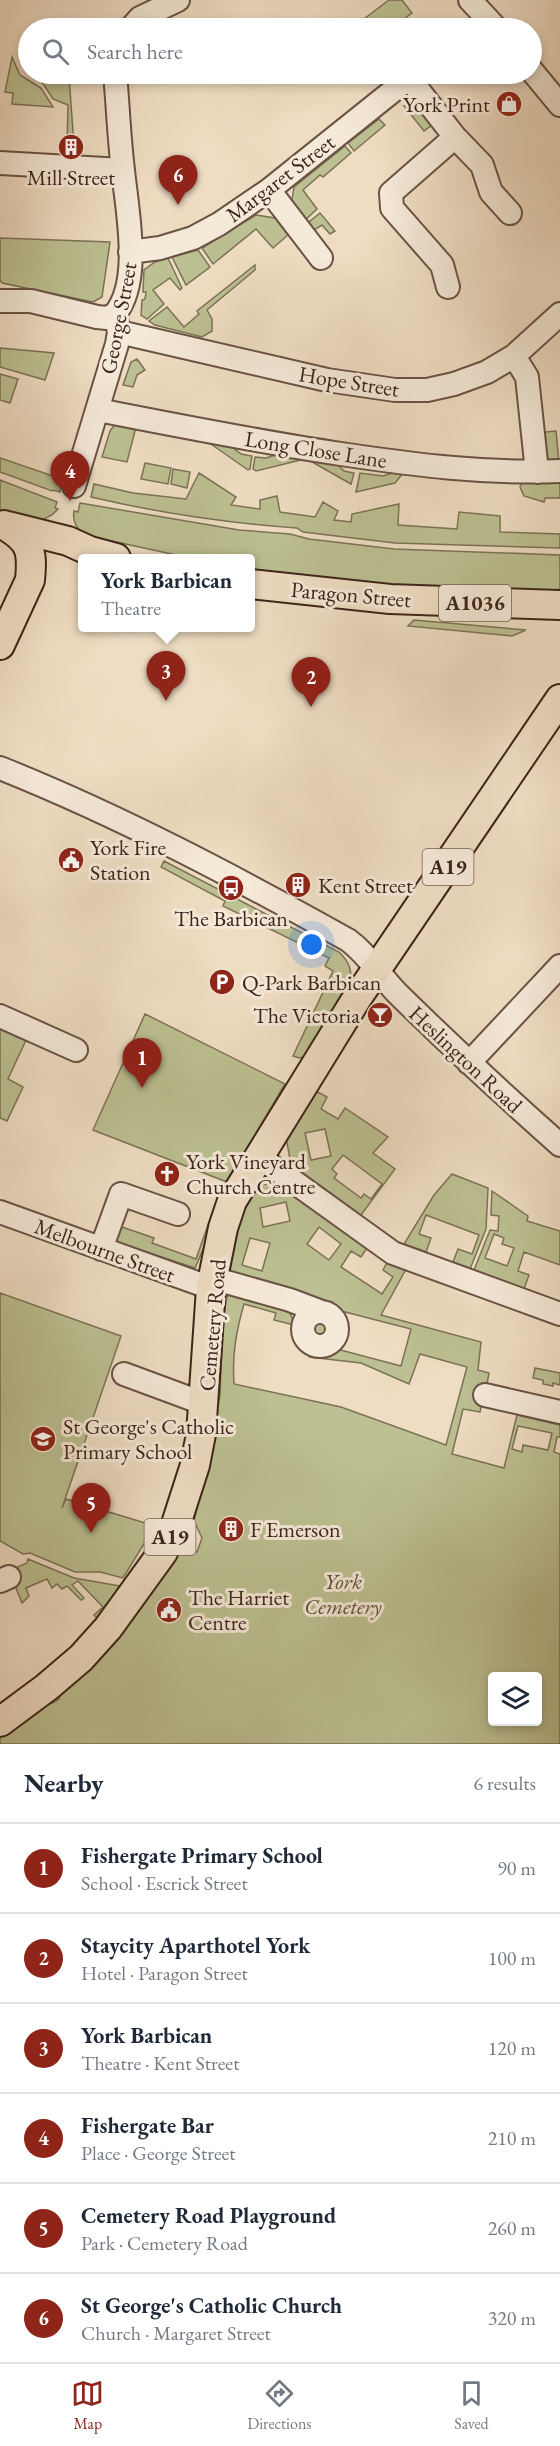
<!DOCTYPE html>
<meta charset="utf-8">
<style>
body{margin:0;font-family:"EB Garamond",serif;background:#f2f2f3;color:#1f2937}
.controls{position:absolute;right:18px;bottom:18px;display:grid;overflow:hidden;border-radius:6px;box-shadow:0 3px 9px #0003}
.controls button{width:54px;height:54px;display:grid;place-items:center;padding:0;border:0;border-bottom:2px solid #e0e1e3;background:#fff;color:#1f2937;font:30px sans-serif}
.you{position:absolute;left:312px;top:945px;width:21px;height:21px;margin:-15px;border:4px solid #fff;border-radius:50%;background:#1a73e8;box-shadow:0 0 0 9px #1a73e833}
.badge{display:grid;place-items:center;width:39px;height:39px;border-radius:50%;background:#8f2418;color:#fff;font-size:20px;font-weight:700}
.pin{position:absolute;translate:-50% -50px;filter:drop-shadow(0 2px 3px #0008)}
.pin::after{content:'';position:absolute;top:32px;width:21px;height:18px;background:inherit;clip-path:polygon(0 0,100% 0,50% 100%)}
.popup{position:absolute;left:78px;top:554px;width:177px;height:78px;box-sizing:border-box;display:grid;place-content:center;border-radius:6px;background:#fff;filter:drop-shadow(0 2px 4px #0005);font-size:20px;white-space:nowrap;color:#747a83}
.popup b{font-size:22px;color:#1f2937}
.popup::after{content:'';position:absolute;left:50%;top:100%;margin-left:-12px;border:12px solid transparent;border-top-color:#fff}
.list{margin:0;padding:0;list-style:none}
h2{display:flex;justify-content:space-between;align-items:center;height:78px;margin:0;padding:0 24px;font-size:26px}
h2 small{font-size:20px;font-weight:400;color:#747a83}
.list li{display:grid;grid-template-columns:39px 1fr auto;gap:18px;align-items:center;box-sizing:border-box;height:90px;padding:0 24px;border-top:2px solid #e0e1e3}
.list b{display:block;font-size:22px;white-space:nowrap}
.list p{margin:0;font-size:20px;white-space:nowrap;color:#747a83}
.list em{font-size:20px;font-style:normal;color:#747a83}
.icon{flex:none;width:33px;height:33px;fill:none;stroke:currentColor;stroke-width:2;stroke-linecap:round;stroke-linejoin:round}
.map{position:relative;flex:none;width:560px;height:1744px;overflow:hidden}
.search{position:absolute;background:#fff;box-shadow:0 3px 9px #0003;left:18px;right:18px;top:18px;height:66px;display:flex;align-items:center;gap:15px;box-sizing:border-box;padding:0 21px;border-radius:33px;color:#747a83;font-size:22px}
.sheet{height:618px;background:#fff}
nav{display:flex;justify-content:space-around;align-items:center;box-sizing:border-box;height:84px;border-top:2px solid #e0e1e3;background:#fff;font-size:16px;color:#747a83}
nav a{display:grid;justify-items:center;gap:3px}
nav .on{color:#8f2418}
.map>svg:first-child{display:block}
.green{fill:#bcc092;stroke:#7c7256;stroke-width:1.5;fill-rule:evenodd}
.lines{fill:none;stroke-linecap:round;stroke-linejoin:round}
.minor-casing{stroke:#6a5244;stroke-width:26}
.major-casing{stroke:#3d2419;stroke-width:32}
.minor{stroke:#f5e9d8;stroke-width:22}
.major{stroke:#efddc3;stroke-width:28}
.labels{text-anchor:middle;stroke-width:6;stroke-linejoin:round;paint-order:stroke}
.shield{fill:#f5e9d8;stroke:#745f52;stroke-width:1.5}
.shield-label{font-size:21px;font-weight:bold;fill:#3d2419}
.poi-label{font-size:22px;fill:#3d2419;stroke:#f5e9d8;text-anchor:start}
.street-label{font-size:22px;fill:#3d2419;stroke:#f5e9d8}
.park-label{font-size:22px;font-style:italic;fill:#5d4b37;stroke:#f5e9d8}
</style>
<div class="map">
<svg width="560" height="1744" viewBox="0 0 560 1744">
<rect width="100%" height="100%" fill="#efddc3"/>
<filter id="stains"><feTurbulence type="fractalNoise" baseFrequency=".00333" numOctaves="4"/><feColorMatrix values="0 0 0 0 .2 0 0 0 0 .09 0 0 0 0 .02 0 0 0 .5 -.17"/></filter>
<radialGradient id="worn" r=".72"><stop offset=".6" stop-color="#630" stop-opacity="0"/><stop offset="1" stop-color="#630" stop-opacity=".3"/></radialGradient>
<path class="green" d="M389,0H402L412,13L391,28H352Z
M12,57L20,75L41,88L53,107L12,104L13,93L5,92Z
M40,74H50L60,80L63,76L69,77L74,145H67L68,105L53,99L38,76Z
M404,106L417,107L432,125L424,131Z
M379,119L385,125L354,151L348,143Z
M345,146L351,153L323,177L320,175L303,190L317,209L302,223L291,206L294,187Z
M320,213L335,231L330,234L322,225L314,230L304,226Z
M256,215L275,218L288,235L273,248L256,229L213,264L202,248Z
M0,238L110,242L102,297L93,302L2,283L0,280Z
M198,250L210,267L186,285L172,257Z
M168,258L182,288L180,290L170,278L153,290L164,304L147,319L141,315L142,300L145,299L146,292H143L144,270L155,262Z
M255,265V270L207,310L212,319V331L202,337L155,325L149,321L167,307L184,327L199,314L197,311Z
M0,348L54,353L45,380L0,367Z
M137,359L145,370L137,375L133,387L123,385L131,362Z
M0,374L18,379L10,403L0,400Z
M115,424L136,427L127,462L102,457L110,431Z
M556,431L559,462L552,463L547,457L545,432Z
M208,442L232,447L241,454L252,456L250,469L248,470Z
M278,454L305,459L256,471L253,469L255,457L266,458Z
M0,458L62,479L60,492L53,490L52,491L0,472Z
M307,459L337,464L344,471L354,473L351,484Z
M145,463L171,468L168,484L141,479Z
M173,469L190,472L187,488L171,484Z
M395,472L403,473L395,483L356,492L360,473L383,476Z
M199,473L236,497L231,505L260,509V500L277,496L280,512L315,517L323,502L338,511L334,520L351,522L352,514L399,504L398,525L457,529L459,512L500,516V532L560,534V548L395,543L303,532L297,528C227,523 159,513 91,497L94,484L133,493L186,499Z
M0,480L57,502L55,508L58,509L52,515L40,521L0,510Z
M524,480L560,481V498H545L544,502L524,496L520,487Z
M80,503L239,530L290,534L309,539L394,549L560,555V590C456,592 353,582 250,570V558H190L84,535C77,528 72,522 74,511L78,512Z
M414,620L526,630L512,636L408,626Z
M164,861L339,952C350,962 353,972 349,986L306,1056L299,1058L293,1056L333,971L325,966L329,958L223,906L225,901L161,867Z
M145,1014L285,1084L227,1182L93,1130Z
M0,1027L26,1040L8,1079L23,1087L7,1121L0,1118Z
M316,1091L327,1097L321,1109L338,1119L345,1108L388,1137L373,1153L395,1169L361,1215L291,1164L286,1138ZM325,1129L331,1156L311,1160L305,1133ZM343,1155L382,1184L371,1199L364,1194L361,1198L334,1178L337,1174L332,1169Z
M452,1174L488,1188L486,1229L470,1269L453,1262L458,1249L472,1254L479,1235L426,1215L419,1234L431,1238L426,1252L404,1244L434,1195Z
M275,1183L367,1248L361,1257L351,1251L341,1267L382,1294L393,1277L383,1270L388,1261L406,1269L381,1315L481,1342L478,1370L489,1373L487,1384L482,1383L477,1400L482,1402L480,1412L463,1409L452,1454L504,1468L517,1415L560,1425V1437H557L554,1452L560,1454V1744H0V1738L47,1703H53L59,1699L60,1693L75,1682L177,1555L187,1549L197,1552L202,1538L194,1521L210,1452L220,1395L223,1318L227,1297L231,1293L284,1308L290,1313L294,1323L290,1324L274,1320L276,1313L244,1304C236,1332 232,1355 234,1384L341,1407L446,1445L467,1367L420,1354L409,1384L361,1363L309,1357L322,1356L337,1349L401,1366L411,1329L345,1312L344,1316L335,1309L333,1302L230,1274C230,1254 241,1199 256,1187C261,1184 269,1184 275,1183ZM286,1202L290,1221L263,1227L260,1208ZM319,1227L341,1244L329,1260L307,1244ZM250,1238L270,1243L262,1271L242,1265ZM518,1426L552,1433L548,1450L523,1445L522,1452L512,1449ZM492,1676H538V1722H492Z
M492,1191L528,1216L527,1221L560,1231V1265L524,1252L518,1271L529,1275L524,1289L474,1270L490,1230L498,1231L499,1216L491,1215ZM494,1234L504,1238L502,1244L514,1248L507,1266L485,1258Z
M215,1205L206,1243L195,1268L113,1241L119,1226L154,1238L152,1243L196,1259Z
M0,1293L121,1336L62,1508L66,1499L155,1526L123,1578L100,1572H75L30,1553L23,1554L0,1541Z
M311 1330a10 10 0 1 1 20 0a10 10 0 1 1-20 0Z
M535,1368L560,1373V1385L553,1383V1386L543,1384V1380L533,1378Z
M28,1559L74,1578L120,1586L97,1618L94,1615L103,1607L78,1581L72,1585L84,1598L81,1600L67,1586L62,1589L57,1584L52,1588L47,1579L26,1588L29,1596L22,1603L9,1571L27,1563Z"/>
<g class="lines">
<g class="minor-casing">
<path id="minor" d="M470,0L496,28
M131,28L140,18L178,0
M532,71L560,105
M409,78L455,137L482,165L491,192L510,213
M0,163L122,170
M269,190L321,258
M130,252L160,248L193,238L219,224L269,190L414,74
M448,287L442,265L392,208L391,193L455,137
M0,301H31L97,317L107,318L115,314
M119,332L327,380L395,390H427L454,384L487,372L514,356L560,314
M514,356L527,377L537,472
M98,410C179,426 260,442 341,454C415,465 486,474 560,471
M74,486L117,344L119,332L115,314C142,281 127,211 123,170C119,138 118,106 115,74
M0,768C120,816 235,877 348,940C369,955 382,979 401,997C453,1048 506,1097 560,1145
M0,1016L76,1050
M469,1063L560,966
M258,1156L393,1253L560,1314
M0,1212L211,1288
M101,1249L121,1194L178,1214
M212,1278L290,1300L319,1311
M303 1329a17 17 0 1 1 34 0a17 17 0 1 1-34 0Z
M124,1374L205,1404
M485,1395L560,1412
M0,1581L9,1577"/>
</g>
<g class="major-casing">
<path id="major" d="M8,526L68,541L90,551L116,558
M250,584L390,599L560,605
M0,645L30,580C33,550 30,540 4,525
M0,1722L47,1687L81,1658L108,1628L163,1552L176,1524L195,1465L201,1434L211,1288L223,1228L232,1201L357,998L560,699"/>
</g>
<use href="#minor" class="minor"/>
<use href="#major" class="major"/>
</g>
<defs>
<g id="shop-disc" transform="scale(1.35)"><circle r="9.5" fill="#8f2418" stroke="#f5e9d8"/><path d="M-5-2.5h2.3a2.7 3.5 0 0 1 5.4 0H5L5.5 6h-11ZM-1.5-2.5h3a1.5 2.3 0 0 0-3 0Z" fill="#fff"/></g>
<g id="building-disc" transform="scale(1.35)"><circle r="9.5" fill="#8f2418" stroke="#f5e9d8"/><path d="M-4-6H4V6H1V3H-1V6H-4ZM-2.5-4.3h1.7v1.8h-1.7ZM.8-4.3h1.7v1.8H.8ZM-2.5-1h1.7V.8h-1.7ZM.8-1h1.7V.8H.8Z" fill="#fff"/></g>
<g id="civic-disc" transform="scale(1.35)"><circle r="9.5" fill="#8f2418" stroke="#f5e9d8"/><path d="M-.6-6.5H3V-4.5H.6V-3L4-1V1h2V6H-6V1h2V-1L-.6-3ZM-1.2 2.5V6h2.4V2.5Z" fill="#fff"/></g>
<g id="bus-disc" transform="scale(1.35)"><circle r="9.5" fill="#8f2418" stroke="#f5e9d8"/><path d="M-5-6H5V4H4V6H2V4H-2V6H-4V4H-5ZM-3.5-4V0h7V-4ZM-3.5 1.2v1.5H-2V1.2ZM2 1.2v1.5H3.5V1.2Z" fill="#fff"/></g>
<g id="parking-disc" transform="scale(1.35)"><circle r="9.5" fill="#8f2418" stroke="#f5e9d8"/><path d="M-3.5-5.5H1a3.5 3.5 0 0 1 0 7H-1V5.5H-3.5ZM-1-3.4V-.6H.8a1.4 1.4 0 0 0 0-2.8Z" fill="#fff"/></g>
<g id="bar-disc" transform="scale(1.35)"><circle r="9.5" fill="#8f2418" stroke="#f5e9d8"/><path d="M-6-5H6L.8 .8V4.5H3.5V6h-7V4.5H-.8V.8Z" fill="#fff"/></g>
<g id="church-disc" transform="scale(1.35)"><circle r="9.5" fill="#8f2418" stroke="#f5e9d8"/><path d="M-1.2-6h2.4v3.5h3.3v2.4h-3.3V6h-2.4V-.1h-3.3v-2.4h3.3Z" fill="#fff"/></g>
<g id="school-disc" transform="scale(1.35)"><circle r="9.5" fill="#8f2418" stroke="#f5e9d8"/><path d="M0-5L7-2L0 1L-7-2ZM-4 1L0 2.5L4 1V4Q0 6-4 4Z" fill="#fff"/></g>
</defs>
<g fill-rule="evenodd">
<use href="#shop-disc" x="509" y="104"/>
<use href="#building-disc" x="71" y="147"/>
<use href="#civic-disc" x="71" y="860"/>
<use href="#building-disc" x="298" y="885"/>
<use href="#bus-disc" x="231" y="888"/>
<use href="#parking-disc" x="222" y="982"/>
<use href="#bar-disc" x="380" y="1015"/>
<use href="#church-disc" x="167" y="1174"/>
<use href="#school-disc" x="43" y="1439"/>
<use href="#building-disc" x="231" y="1529"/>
<use href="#civic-disc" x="169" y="1610"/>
</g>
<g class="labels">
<g class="shield">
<rect x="439" y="585" width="72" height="36" rx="4.5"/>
<rect x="422.5" y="849" width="51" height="36" rx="4.5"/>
<rect x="144.5" y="1519" width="51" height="36" rx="4.5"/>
</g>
<g class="shield-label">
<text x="475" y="610">A1036</text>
<text x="448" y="874">A19</text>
<text x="170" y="1544">A19</text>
</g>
<g class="poi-label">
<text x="490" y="112" text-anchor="end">York Print</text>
<text x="71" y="185" text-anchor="middle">Mill Street</text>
<text x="90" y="855">York Fire<tspan x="90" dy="25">Station</tspan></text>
<text x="318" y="893">Kent Street</text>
<text x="231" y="926" text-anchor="middle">The Barbican</text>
<text x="242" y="990">Q-Park Barbican</text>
<text x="360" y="1023" text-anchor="end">The Victoria</text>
<text x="186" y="1169">York Vineyard<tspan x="186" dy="25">Church Centre</tspan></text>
<text x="63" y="1434">St George's Catholic<tspan x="63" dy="25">Primary School</tspan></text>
<text x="250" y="1537">F Emerson</text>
<text x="188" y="1605">The Harriet<tspan x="188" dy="25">Centre</tspan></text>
</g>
<g class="street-label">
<text transform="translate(280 178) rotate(-37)" y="8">Margaret Street</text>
<text transform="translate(118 318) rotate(-79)" y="8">George Street</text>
<text transform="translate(349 381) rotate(9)" y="8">Hope Street</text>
<text transform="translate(316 449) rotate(9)" y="8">Long Close Lane</text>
<text transform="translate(351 594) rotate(5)" y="8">Paragon Street</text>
<text transform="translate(466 1059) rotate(43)" y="8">Heslington Road</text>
<text transform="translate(105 1250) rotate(20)" y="8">Melbourne Street</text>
<text transform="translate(212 1325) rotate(-85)" y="8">Cemetery Road</text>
</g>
<g class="park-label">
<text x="343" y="1589">York<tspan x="343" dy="25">Cemetery</tspan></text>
</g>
</g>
<rect width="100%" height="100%" filter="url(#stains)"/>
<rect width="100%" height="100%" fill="url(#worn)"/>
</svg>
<div class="controls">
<button><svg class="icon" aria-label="layers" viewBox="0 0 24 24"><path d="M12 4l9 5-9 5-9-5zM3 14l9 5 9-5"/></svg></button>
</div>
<div class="you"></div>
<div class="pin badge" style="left:142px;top:1088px">1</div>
<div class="pin badge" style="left:311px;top:707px">2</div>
<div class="pin badge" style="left:166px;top:701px">3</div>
<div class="popup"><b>York Barbican</b>Theatre</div>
<div class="pin badge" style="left:70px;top:501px">4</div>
<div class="pin badge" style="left:91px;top:1533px">5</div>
<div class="pin badge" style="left:178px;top:205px">6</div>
<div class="search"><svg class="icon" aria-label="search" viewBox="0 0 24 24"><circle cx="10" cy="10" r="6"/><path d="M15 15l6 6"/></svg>Search here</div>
</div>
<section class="sheet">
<h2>Nearby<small>6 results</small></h2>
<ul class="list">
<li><span class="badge">1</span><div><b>Fishergate Primary School</b><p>School · Escrick Street</p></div><em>90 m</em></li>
<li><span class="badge">2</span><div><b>Staycity Aparthotel York</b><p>Hotel · Paragon Street</p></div><em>100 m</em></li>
<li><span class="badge">3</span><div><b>York Barbican</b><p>Theatre · Kent Street</p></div><em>120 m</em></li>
<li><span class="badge">4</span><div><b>Fishergate Bar</b><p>Place · George Street</p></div><em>210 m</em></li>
<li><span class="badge">5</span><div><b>Cemetery Road Playground</b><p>Park · Cemetery Road</p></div><em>260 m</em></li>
<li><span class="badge">6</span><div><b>St George's Catholic Church</b><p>Church · Margaret Street</p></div><em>320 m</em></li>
</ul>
</section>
<nav>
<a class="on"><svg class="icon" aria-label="map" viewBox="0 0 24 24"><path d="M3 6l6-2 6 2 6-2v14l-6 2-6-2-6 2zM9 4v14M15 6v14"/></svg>Map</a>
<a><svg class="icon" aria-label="directions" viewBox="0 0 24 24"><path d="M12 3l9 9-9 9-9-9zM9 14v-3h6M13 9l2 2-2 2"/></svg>Directions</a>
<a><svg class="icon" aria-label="saved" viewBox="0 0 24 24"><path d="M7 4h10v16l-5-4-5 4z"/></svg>Saved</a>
</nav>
